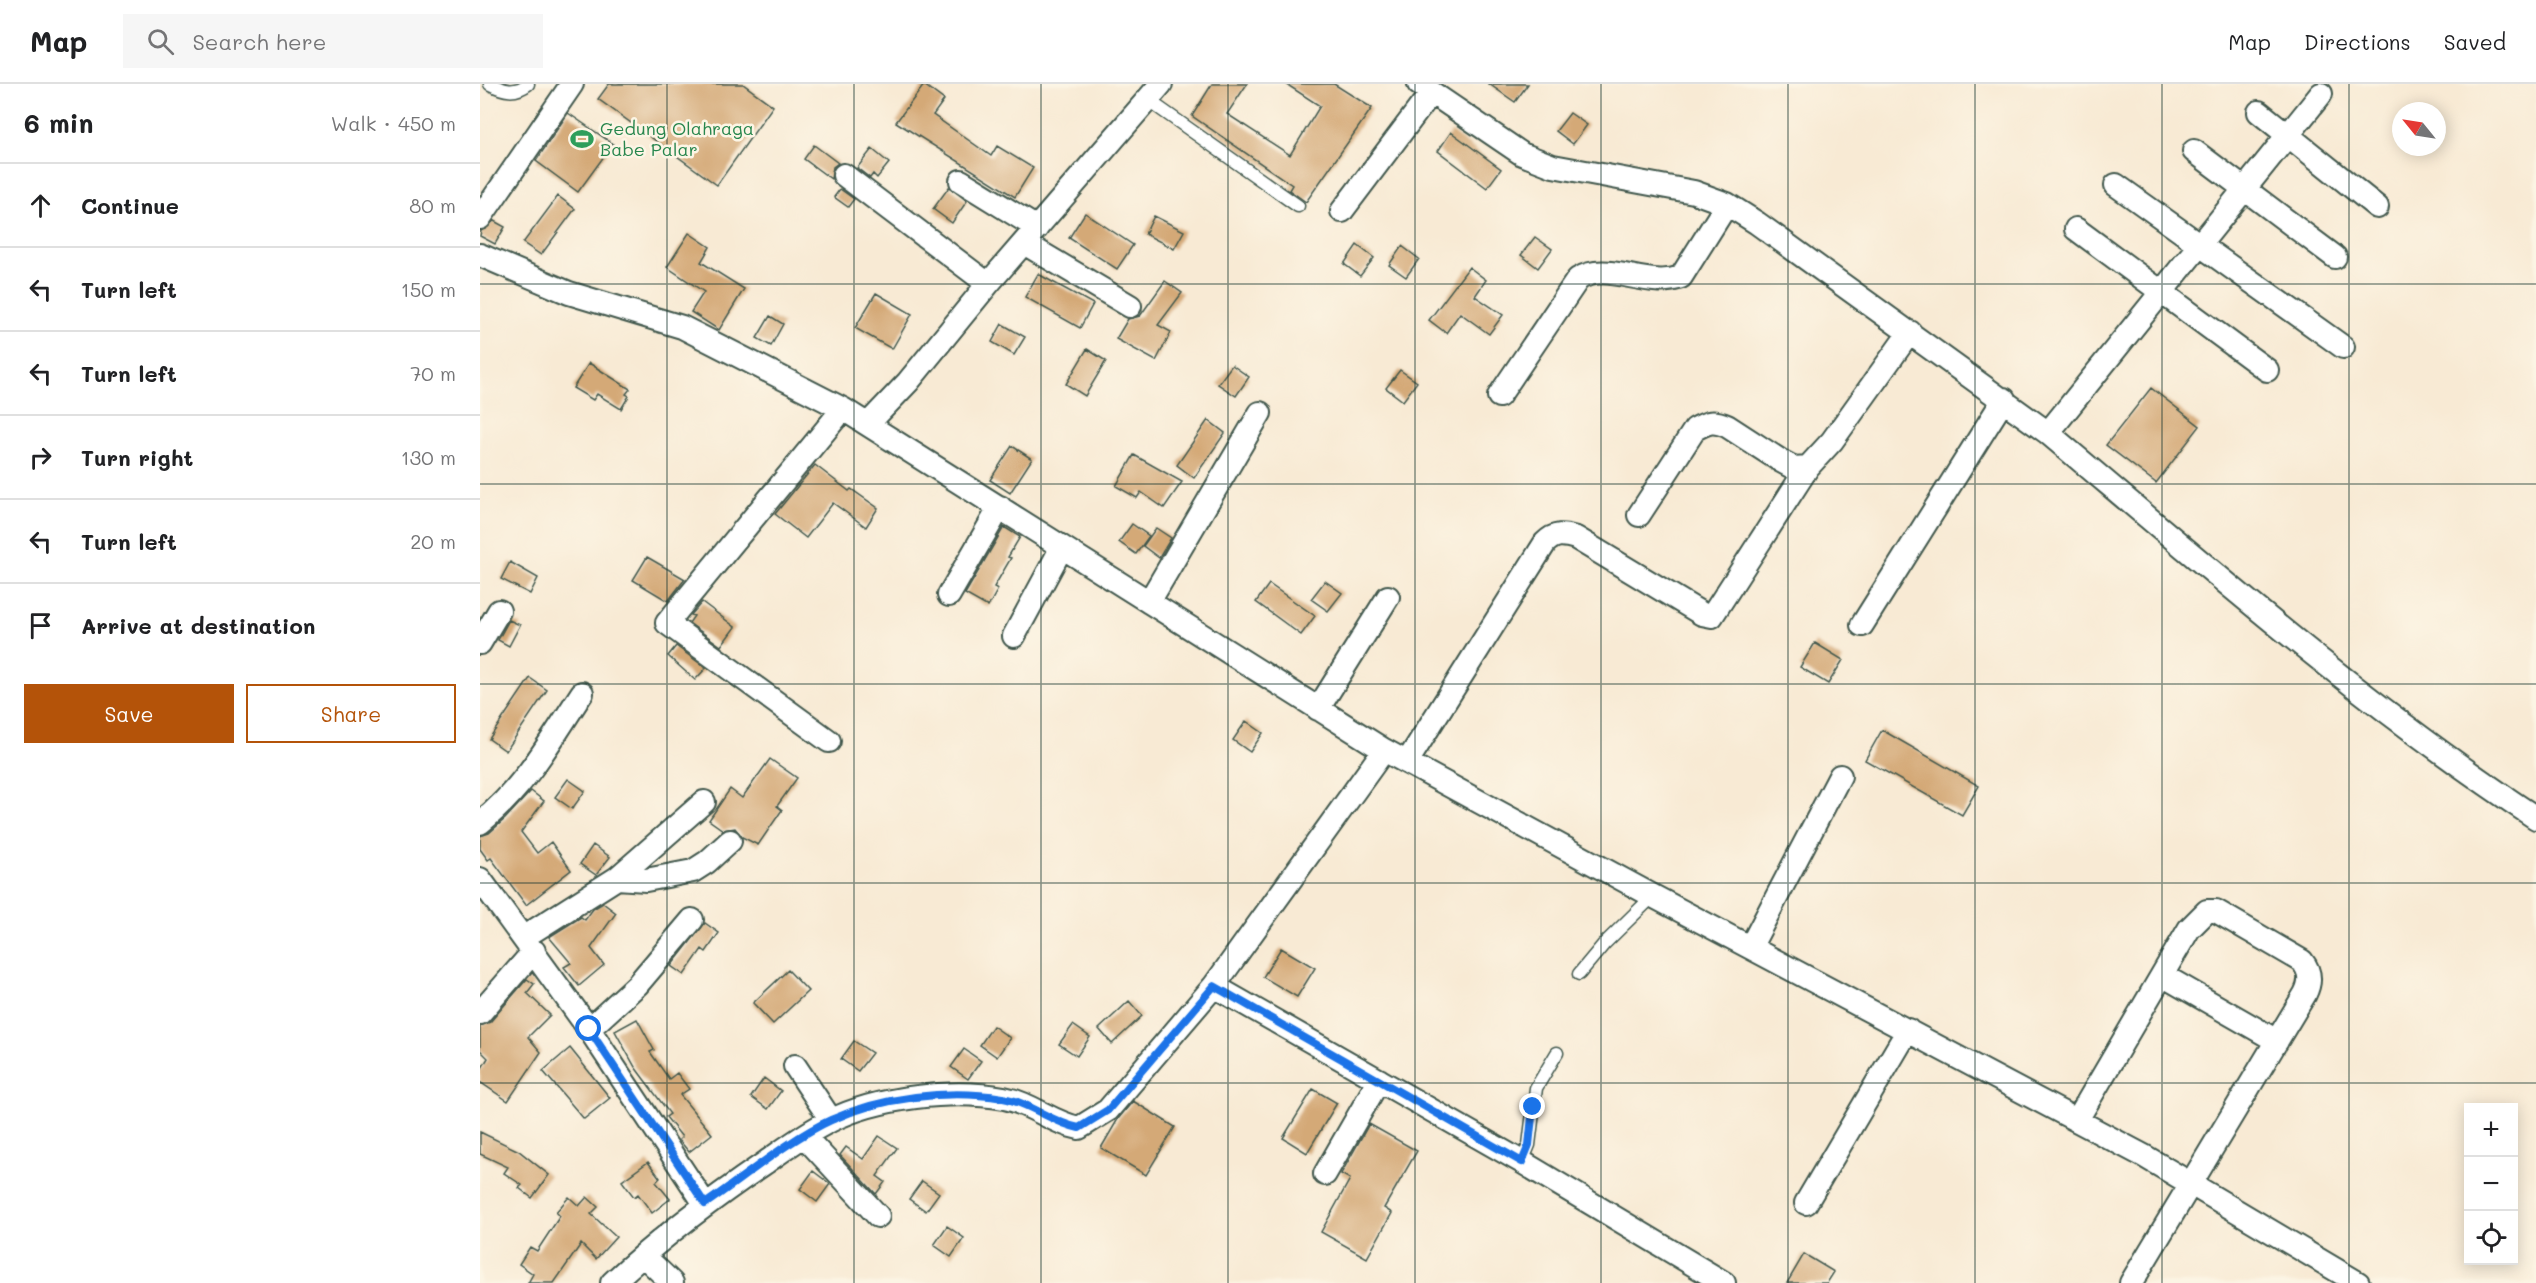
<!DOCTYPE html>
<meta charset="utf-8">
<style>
body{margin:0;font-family:Mali,sans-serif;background:#f6f6f6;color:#202124}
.controls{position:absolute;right:18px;bottom:18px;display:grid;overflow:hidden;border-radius:0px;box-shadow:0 3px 15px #0003}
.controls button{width:54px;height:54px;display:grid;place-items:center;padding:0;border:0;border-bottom:2px solid #e0e0e0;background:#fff;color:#202124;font:30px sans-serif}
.compass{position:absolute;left:1912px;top:18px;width:54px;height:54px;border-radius:50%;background:#fff;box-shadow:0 3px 15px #0003;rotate:300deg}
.stop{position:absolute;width:18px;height:18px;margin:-14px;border:4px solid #1a73e8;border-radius:50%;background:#fff}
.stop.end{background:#1a73e8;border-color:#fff;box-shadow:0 2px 6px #0008}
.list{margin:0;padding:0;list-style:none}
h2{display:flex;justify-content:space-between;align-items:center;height:78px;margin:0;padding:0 24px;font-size:26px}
h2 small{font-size:20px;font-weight:400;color:#757577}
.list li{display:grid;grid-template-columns:39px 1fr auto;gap:18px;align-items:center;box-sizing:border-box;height:84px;padding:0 24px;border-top:2px solid #e0e0e0}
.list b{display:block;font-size:22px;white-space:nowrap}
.list em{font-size:20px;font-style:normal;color:#757577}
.actions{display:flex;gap:12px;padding:18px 24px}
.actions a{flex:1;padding:14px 0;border:2px solid #b45309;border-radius:0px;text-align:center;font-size:21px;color:#b45309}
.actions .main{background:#b45309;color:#fff}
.icon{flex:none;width:33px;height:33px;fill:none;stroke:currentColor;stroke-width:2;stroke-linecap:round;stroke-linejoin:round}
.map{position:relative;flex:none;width:2056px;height:1199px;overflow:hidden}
header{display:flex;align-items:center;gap:36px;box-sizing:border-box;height:84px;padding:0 30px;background:#fff;border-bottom:2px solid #e0e0e0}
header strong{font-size:28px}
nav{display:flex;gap:33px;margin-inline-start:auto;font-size:21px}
.search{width:420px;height:54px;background:#f6f6f6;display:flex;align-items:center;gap:15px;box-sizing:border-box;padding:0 21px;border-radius:0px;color:#757577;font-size:22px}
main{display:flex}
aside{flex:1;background:#fff}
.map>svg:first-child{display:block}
.building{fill:#d4a977}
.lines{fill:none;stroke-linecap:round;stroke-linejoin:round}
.service-casing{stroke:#40574c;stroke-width:15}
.minor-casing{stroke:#40574c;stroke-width:26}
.service{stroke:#fff;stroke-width:12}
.minor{stroke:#fff;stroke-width:22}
.route{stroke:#1a73e8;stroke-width:8}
.grid{fill:none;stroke:#1f3d34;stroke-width:1.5;stroke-opacity:0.55}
.labels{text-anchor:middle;stroke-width:5;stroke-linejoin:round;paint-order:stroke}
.leisure-label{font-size:18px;fill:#27864d;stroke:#fcf5e5;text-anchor:start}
</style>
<header>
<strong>Map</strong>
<div class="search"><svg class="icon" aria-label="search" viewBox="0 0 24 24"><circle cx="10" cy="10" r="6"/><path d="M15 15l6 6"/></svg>Search here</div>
<nav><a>Map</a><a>Directions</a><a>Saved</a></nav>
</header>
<main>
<aside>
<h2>6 min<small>Walk · 450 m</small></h2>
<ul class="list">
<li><svg class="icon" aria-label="ahead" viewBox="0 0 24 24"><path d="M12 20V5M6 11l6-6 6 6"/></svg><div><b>Continue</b></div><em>80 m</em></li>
<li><svg class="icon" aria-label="left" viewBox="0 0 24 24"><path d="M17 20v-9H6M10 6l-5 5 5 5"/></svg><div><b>Turn left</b></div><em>150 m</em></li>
<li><svg class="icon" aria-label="left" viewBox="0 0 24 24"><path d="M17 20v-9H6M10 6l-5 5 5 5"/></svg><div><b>Turn left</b></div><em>70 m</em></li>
<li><svg class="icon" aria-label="right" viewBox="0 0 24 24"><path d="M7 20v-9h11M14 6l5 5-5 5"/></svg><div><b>Turn right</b></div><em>130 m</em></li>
<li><svg class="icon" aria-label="left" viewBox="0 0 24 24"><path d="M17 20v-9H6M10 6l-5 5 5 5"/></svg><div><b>Turn left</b></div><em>20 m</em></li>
<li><svg class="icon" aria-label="arrive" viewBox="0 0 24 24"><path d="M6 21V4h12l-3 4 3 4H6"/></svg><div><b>Arrive at destination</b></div></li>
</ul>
<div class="actions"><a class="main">Save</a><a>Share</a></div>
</aside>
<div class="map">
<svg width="2056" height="1199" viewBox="0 0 2056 1199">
<rect width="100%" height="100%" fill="#fcf5e5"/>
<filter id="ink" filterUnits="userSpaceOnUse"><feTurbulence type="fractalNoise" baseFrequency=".0167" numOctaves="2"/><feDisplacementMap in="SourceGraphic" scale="12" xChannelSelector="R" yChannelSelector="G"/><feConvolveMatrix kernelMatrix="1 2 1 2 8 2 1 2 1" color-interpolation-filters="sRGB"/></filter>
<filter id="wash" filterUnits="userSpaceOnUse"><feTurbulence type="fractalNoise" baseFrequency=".008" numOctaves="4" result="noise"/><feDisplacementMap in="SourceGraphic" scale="24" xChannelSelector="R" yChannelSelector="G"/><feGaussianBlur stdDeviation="1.35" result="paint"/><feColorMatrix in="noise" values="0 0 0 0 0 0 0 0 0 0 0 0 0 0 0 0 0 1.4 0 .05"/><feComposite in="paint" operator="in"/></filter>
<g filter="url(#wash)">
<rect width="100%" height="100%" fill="#f8ead4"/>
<g id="blocks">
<path class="building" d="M129,0H263L293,22L237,101L118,15Z
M732,0H767L747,30L810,71L840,22L806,0H854L892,24L826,118L809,106L812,101L712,32Z
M1009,0H1048L1035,18Z
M444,1L464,16L453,31L511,72L517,62L553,84L535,113L416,38Z
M88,29L133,60L98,108L56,77Z
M1090,29L1107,41L1093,60L1076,47Z
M971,48L1021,85L1007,104L958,67Z
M334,61L358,79L353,83L351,95L324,75Z
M392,65L409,79L397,94L393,90L390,94L377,84Z
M469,103L487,117L472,139L453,125Z
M360,105L374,115L368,123L354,113Z
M78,112L95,125L61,171L43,159Z
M605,129L653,161L637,185L589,154Z
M674,132L704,147L694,165L665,150Z
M14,137L25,143L15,160L0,152L1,147Z
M209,149L230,163L221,178L264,205L239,246L211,228L224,208L187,183Z
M1055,153L1072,165L1058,184L1041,171Z
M877,161L894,174L880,192L864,180Z
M922,162L939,175L926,193L909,181Z
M989,183L1006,196L995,212L1023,231L1009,250L980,229L966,249L949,236Z
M558,190L613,220L600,244L545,213Z
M685,197L702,209L678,241L691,248L676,277L636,255L648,235L660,232Z
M396,209L432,230L412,265L375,244Z
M290,232L303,240L291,262L277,254Z
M522,240L545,253L534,271L512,258Z
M607,265L626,277L605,312L586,300Z
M109,279L150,305L146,310L149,312L141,325L117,310L113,316L93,304Z
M752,281L769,293L756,312L738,300Z
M920,286L937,298L923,317L906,304Z
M1671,304L1720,342L1676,399L1626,361Z
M728,336L745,349L714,394L697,381Z
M532,362L552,375L530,409L510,396Z
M654,371L702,398L684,424L661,408L657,414L636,402Z
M335,381L369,407L371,405L398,424L386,443L353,419L326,454L295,430Z
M652,440L669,452L656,470L639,458Z
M524,443L540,453L528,473L531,474L514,503L518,505L508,523L485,510Z
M676,444L691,454L679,474L663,462Z
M167,473L205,495L188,517L153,496Z
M30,478L58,494L50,510L21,495Z
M845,497L862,509L848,527L831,515Z
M789,500L835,532L821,551L776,518Z
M222,518L255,543L241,562L209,539L214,532L211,531Z
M29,536L40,541L29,562L18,556Z
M1335,559L1363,576L1348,600L1320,583Z
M196,562L226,584L215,596L188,572Z
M50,594L67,606L26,667L9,655Z
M766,637L783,649L770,668L753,656Z
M1402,646L1499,702L1482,731L1385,676Z
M290,675L317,694L297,722L302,726L278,761L262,753L255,744L243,746L229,736L250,705L262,714Z
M88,695L105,707L92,725L75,713Z
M51,707L64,717L41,748L57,769L71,758L91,786L46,821L11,774L8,776L0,765V752L9,749L25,735Z
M113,761L130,773L116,791L100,780Z
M123,819L136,829L111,864L124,881L99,902L84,883L91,879L69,853L101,833L105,836L113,825Z
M225,839L239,849L226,868L222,865L204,891L191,882Z
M801,864L835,884L817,913L783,893Z
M308,886L328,907L293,940L273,919Z
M47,895L54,900L47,909L70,931L48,953L61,968L28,1017L0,998V987L8,974L0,966V942L10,938Z
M649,917L662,932L632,960L619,945Z
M157,935L174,966L170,968L189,995L197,989L209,1005L200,1011L232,1050L209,1068L199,1056L202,1053L186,1033L190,1030L155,983L135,947Z
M593,941L610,953L597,972L579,960Z
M513,942L530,954L517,973L500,961Z
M374,957L392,969L378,987L361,975Z
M90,964L130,1014L104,1035L63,987Z
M484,965L501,977L488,995L471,983Z
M284,994L301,1007L288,1025L271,1013Z
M833,1005L857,1019L827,1069L803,1054Z
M653,1017L695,1043L666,1091L621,1064L638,1035Z
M889,1040L937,1067L904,1124L912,1129L887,1174L841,1148L870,1095L861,1090Z
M0,1048L39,1067L69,1091L52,1114L39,1104L42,1101L24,1089L28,1083L0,1070Z
M399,1052L417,1064L397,1092L405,1098L396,1110L360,1071L366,1063L383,1075Z
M168,1078L180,1094L176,1098L190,1115L172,1129L158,1110L154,1113L142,1097Z
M333,1087L350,1100L337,1118L320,1105Z
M442,1097L459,1109L446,1127L429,1115Z
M89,1113L99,1122L107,1113L118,1123L111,1130L136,1153L116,1175L101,1160L74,1199H48L53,1190L39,1180L50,1163L57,1167L80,1132L76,1128Z
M467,1142L484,1154L471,1173L454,1161Z
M1324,1170L1354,1188L1347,1199H1307Z"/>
</g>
</g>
<g filter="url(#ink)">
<use href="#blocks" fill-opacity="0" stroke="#40574c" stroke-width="1.5"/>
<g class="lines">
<g class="service-casing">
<path id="service" d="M10,0C24,7 35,10 48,0
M668,16L818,122
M1099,890L1124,860L1173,812
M1042,1078L1049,1061L1056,1004L1077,969"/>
</g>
<g class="minor-casing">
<path id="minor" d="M939,0L1042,70L1073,82L1214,108L1247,120L1277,139L1568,349C1726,482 1883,620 2056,734
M1779,28L1897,123
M1714,67L1855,173
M364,91L508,200
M481,97L557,144
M1636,101L1863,263
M862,127L951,9
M0,134L92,0
M1596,145L1787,286
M544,159L650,222
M0,171L89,209L202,243L363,325L904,666L1173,812L1664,1072L1878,1199
M1019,312L1098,195C1128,176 1167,206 1201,193L1247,120
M388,340L428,298L508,200L681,0
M1568,349L1841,10
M1159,431L1215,345C1228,338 1233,336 1247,342L1301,377L1314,384L1328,383L1352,357L1430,248
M469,511L520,423
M669,518L780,329
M1382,541L1524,315
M534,552L582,463
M0,559L19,527
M838,625L908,513
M349,657L187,539L363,325
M927,678L1065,459C1075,449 1083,450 1096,454L1222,530L1232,532L1328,383
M0,739C45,703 71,656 102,609
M137,794L224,718
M0,795L109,945L225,1120
M44,853L137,794L166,796L213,787L227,778L250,757
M1271,862L1360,692
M1682,891L1797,957
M734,902L904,666
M0,929L54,867
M109,945L157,901L212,836
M315,982L351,1036
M1597,1036L1709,845L1727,827H1736L1822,877C1831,888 1831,898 1825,910L1651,1199
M324,1052L398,1132
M845,1090L899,996
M1326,1119L1428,946
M165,1173L192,1199
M132,1199C179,1155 232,1115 285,1079C306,1064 327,1048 350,1037C397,1013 473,1005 524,1014C551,1019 572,1039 599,1044L628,1026L734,902L1042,1078L1244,1199"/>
</g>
<use href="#service" class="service"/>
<use href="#minor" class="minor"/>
</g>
</g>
<g class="lines" filter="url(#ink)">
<path class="route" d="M109,945L225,1120C263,1094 311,1054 351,1036C402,1013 468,1005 523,1014C551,1019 572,1039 599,1044L628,1026L734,902L1042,1078L1049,1061L1053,1023"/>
</g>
<path class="grid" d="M187,0V1199M374,0V1199M561,0V1199M748,0V1199M935,0V1199M1121,0V1199M1308,0V1199M1495,0V1199M1682,0V1199M1869,0V1199M0,200H2056M0,400H2056M0,600H2056M0,799H2056M0,999H2056"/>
<defs>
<g id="stadium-bare" transform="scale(1.8)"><path d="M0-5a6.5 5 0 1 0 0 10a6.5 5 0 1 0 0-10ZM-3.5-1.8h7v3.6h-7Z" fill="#2e9e5b" stroke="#fcf5e5" stroke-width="2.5" paint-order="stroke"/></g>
</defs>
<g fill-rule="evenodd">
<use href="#stadium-bare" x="102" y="55"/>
</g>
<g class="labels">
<g class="leisure-label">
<text x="120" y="51">Gedung Olahraga<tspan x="120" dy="21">Babe Palar</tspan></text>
</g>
</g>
</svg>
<div class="controls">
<button>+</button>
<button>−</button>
<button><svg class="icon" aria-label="locate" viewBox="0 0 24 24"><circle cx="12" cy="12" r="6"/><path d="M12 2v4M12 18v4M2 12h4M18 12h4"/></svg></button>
</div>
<svg class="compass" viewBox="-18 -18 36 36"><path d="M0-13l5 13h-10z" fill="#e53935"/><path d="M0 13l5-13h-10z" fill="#757577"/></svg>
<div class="stop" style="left:109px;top:945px"></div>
<div class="stop end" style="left:1053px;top:1023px"></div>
</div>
</main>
